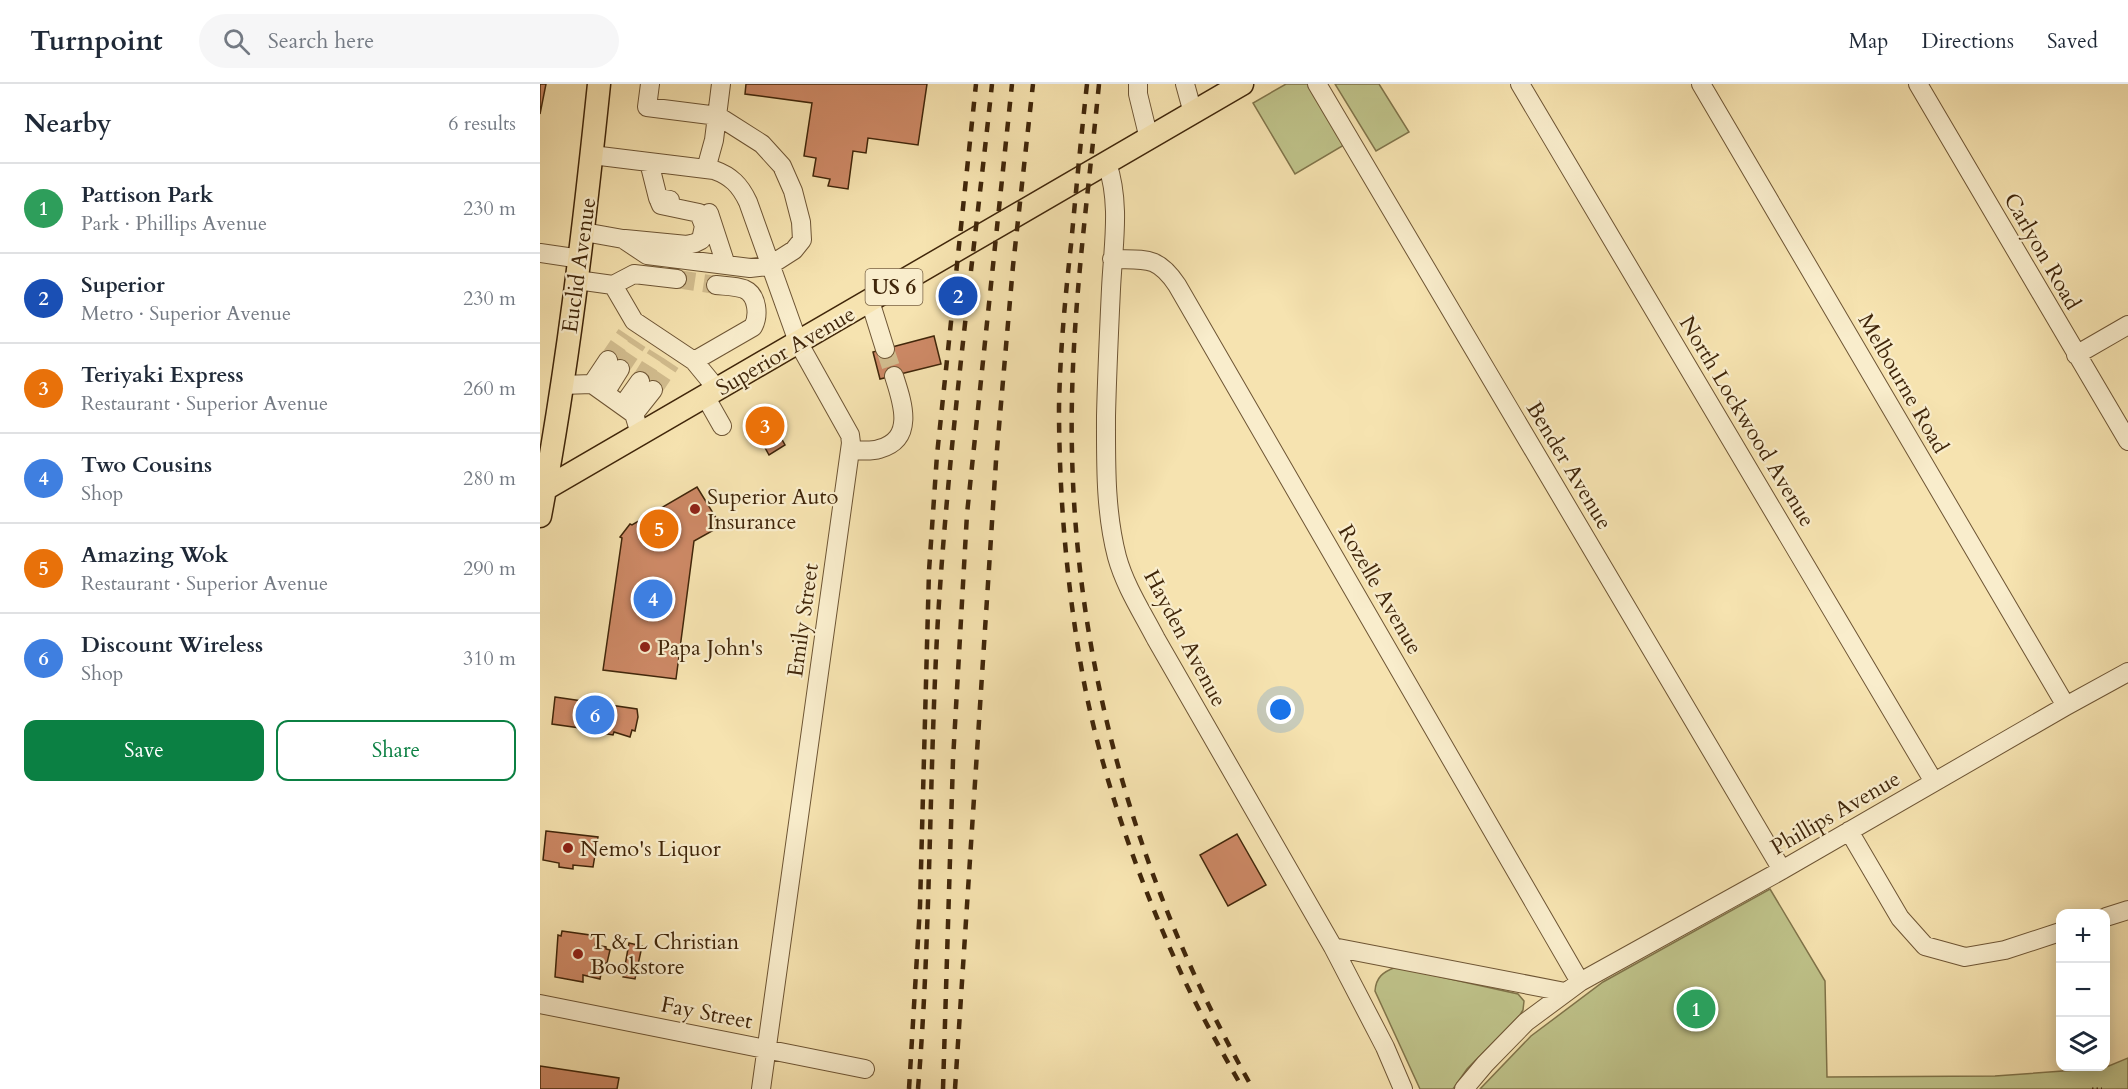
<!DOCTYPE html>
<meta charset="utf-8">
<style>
body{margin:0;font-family:Cardo,serif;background:#f6f6f7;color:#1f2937}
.controls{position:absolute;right:18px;bottom:18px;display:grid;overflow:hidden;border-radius:12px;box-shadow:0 3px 15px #0003}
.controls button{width:54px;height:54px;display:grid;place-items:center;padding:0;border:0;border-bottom:2px solid #e0e1e3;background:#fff;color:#1f2937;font:30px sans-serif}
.you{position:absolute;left:741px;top:626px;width:21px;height:21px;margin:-15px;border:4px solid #fff;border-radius:50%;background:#1a73e8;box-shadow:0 0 0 9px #1a73e833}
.badge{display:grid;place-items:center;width:39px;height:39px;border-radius:50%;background:#0b8043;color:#fff;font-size:20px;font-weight:700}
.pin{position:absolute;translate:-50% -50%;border:3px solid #fff;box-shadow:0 2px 6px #0006}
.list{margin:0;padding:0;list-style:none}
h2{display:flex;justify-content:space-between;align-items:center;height:78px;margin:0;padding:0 24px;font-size:26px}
h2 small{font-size:20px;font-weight:400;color:#747a83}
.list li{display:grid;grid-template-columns:39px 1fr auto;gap:18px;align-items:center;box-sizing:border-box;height:90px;padding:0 24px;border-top:2px solid #e0e1e3}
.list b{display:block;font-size:22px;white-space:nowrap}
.list p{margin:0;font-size:20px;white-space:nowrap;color:#747a83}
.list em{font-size:20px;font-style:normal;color:#747a83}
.actions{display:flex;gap:12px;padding:18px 24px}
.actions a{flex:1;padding:14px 0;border:2px solid #0b8043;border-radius:12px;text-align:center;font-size:21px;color:#0b8043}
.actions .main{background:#0b8043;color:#fff}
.icon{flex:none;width:33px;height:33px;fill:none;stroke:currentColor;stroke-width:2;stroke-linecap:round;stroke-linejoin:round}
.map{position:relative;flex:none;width:1588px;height:1005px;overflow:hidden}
header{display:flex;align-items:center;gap:36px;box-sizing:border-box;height:84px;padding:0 30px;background:#fff;border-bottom:2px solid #e0e1e3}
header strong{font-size:28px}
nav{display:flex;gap:33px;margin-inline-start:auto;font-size:21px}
.search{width:420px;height:54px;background:#f6f6f7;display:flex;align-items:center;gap:15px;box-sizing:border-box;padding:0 21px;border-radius:33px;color:#747a83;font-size:22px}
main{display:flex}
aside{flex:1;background:#fff}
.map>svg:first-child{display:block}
.green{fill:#bfc38a;stroke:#80744a;stroke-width:1.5}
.building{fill:#cd8966;stroke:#40260a;stroke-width:1.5}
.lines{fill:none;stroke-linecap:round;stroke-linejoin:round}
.minor-tunnel{stroke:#d2bd8f;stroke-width:18;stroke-dasharray:18 9;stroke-linecap:butt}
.minor-casing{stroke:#6e5534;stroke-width:20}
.major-casing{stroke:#40260a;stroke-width:25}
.path{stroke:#40260a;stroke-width:3;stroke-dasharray:1.5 3;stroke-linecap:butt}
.minor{stroke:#f9edcc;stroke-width:18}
.major{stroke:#f6e3b0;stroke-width:22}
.rail{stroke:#40260a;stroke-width:4.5;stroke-dasharray:10 10;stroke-linecap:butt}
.poi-dot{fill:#8f2418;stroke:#f9edcc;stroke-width:2}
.labels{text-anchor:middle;stroke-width:4.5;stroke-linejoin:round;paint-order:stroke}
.shield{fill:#f9edcc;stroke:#786244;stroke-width:1.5}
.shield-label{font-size:21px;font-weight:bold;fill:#40260a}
.street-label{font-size:22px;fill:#40260a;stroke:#f9edcc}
.poi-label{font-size:22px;fill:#40260a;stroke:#f9edcc;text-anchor:start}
</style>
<header>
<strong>Turnpoint</strong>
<div class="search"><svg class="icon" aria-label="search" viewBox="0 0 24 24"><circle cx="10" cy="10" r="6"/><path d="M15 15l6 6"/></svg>Search here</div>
<nav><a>Map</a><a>Directions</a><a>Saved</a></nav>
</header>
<main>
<aside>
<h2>Nearby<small>6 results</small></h2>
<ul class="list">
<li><span class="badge" style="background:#2e9e5b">1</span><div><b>Pattison Park</b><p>Park · Phillips Avenue</p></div><em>230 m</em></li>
<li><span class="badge" style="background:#1a4fb4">2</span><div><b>Superior</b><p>Metro · Superior Avenue</p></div><em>230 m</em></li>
<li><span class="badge" style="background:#e8710a">3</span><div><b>Teriyaki Express</b><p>Restaurant · Superior Avenue</p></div><em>260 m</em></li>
<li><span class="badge" style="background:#3f7fe0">4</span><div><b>Two Cousins</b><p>Shop</p></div><em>280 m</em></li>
<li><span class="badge" style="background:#e8710a">5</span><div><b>Amazing Wok</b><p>Restaurant · Superior Avenue</p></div><em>290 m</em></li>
<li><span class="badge" style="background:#3f7fe0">6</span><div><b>Discount Wireless</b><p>Shop</p></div><em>310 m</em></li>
</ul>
<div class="actions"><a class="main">Save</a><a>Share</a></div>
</aside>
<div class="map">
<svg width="1588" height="1005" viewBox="0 0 1588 1005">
<rect width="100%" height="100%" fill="#f6e3b0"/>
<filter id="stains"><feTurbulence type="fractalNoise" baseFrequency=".00333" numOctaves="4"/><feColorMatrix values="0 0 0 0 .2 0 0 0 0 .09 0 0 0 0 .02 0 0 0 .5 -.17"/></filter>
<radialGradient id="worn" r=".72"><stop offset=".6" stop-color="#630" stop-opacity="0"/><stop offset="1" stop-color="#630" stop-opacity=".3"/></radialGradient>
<path class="green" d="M746,0H768L804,61L755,90L713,19Z
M795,0H839L869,48L836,67Z
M1230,805L1285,897L1287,993L1455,992L1564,984L1588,974V1005H940L991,952L1063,898Z
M856,883L978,910L984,917L983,926L980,931L927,985L913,1005H880L835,907C836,893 843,888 856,883Z"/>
<path class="building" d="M0,0H6L0,30Z
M206,0H387L378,61L328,54L326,69L313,67L308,105L288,102L290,95L273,92L276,74L264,72L272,19L205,10Z
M394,252L401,280L340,295L333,268Z
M228,321L245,349L240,352L245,361L229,371L224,362L221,363L205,335Z
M157,403L181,442L154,457L136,595L63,586L82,454L80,453L90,440L92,441Z
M15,613L97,625L98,633L95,647L92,646L90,653L74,648L73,651L61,649L62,647L12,640Z
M6,747L58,753L53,783L33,781V785L19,783V779L3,776Z
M697,750L726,801L688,822L660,771Z
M22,847L57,852L55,861L66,863V865L70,866L67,879H63L60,895L43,891V898L15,893L18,851L21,852Z
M89,859L102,862L95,895L83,893Z
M0,982L79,994L77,1005H0Z"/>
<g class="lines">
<path class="minor-tunnel" d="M137,195L176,201
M345,265L354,292
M68,276L86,250
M80,285L98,258
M100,297L117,270
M113,306L131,279"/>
<g class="minor-casing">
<path id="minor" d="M598,0V10L609,55
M645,0L653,29
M777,0L1242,786
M980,0L1394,698
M1161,0L1526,622
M1378,0L1588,357
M52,71L174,86C191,92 200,101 208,118L258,258L310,351L311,359L221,1005
M109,78L118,114L130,116
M567,79C581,120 573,162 571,205C569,247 567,290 566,332C566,379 565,427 577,473C585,502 602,528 616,555L793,863L845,963L863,1005
M166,85L174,56L181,0
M169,129L186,181
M44,148L83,155L107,171L210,184L229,182L254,166L262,156L261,138L253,107L242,82L222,60L178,32L107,23L110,0
M85,155L147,161L155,159L161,156L164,142L159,129L121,121L118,114
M0,169L41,175
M572,175C605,176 617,171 637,201L1040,898
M37,196L73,201L94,237L154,277L177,305
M73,201L94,190L137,195
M330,217L345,265
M1536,271L1588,241
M154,277L213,243C219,232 218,211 204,205C196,202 185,202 176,201
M52,300L68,276
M22,301L52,300L94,330L100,350
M65,309L80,285
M165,312L182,342
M83,321L100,297
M94,330L113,306
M310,366C319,366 330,368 339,365C376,355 362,317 354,292
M1309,747L1360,834L1385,862L1425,873L1465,866L1520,848
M1566,833L1588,826
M793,863L1025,908
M0,920L325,985
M924,1005L945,980L986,938L1040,898L1242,786L1526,622L1588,588"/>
</g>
<g class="major-casing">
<path id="major" d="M0,408L702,0
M0,432C27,289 44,145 59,0"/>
</g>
<path class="path" d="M1552,1005H1562"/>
<use href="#minor" class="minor"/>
<use href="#major" class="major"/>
<path class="rail" d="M547,0C541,54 536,107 531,161C525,215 520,269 519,323C519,413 527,504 543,593C561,690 597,791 637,880C656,923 680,964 703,1005
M559,0C547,123 529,246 532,369C537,594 602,810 713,1005
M369,1005L380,822L389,487L397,371L436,0
M378,1005C391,848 389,691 398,534C409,356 433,178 452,0
M403,1005L413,676L427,430L472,0
M415,1005L456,377L473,182L493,0"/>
</g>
<g class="poi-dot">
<circle cx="155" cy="425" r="6"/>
<circle cx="105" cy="563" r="6"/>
<circle cx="28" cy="764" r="6"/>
<circle cx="38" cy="870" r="6"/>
</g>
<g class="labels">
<rect class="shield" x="325.5" y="185" width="57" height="36" rx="4.5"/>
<g class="shield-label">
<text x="354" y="210">US 6</text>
</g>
<g class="street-label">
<text transform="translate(1503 167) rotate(60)" y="8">Carlyon Road</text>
<text transform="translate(38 181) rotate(-82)" y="8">Euclid Avenue</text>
<text transform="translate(245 266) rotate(-30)" y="8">Superior Avenue</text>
<text transform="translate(1364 299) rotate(60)" y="8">Melbourne Road</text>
<text transform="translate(1208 337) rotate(59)" y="8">North Lockwood Avenue</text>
<text transform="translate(1030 381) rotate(59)" y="8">Bender Avenue</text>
<text transform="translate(841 505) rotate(60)" y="8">Rozelle Avenue</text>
<text transform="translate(262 536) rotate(-82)" y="8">Emily Street</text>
<text transform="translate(646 554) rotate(62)" y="8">Hayden Avenue</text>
<text transform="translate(1295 728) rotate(-30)" y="8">Phillips Avenue</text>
<text transform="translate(167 928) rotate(11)" y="8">Fay Street</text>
</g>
<g class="poi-label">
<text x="167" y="420">Superior Auto<tspan x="167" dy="25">Insurance</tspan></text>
<text x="117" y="571">Papa John's</text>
<text x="40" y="772">Nemo's Liquor</text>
<text x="50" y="865">T &amp; L Christian<tspan x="50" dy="25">Bookstore</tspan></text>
</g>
</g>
<rect width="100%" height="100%" filter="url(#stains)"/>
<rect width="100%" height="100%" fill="url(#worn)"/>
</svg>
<div class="controls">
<button>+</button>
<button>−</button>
<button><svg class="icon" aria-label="layers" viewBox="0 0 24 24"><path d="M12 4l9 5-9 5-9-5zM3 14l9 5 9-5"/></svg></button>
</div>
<div class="you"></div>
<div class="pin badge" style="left:1156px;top:925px;background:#2e9e5b">1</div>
<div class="pin badge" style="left:418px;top:212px;background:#1a4fb4">2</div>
<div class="pin badge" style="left:225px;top:342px;background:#e8710a">3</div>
<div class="pin badge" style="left:113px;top:515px;background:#3f7fe0">4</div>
<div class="pin badge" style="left:119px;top:445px;background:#e8710a">5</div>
<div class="pin badge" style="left:55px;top:631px;background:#3f7fe0">6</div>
</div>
</main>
